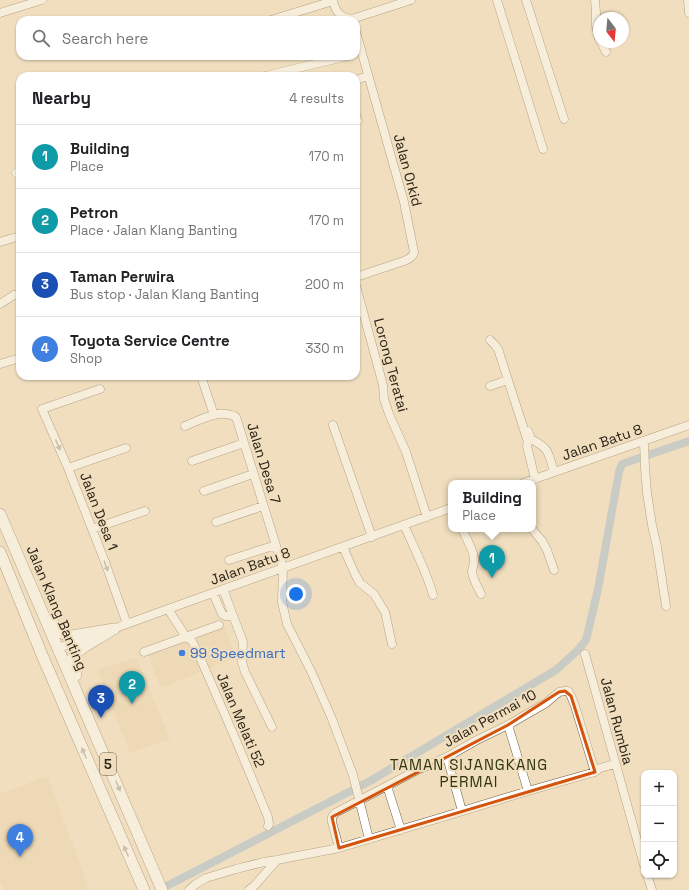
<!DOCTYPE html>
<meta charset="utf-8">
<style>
body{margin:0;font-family:"Space Grotesk",sans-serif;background:#f2f2f2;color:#202124}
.controls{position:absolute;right:12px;bottom:12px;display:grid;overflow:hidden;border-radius:8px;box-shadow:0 1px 3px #0004}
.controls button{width:36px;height:36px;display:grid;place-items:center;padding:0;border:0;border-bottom:1px solid #e0e0e0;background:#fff;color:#202124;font:20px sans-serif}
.compass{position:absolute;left:593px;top:12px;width:36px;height:36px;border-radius:50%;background:#fff;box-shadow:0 1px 3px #0004;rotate:164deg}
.you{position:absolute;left:296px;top:594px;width:14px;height:14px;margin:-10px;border:3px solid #fff;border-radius:50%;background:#1a73e8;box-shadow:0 0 0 6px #1a73e833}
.badge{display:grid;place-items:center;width:26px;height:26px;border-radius:50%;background:#6e7a26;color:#fff;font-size:13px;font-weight:700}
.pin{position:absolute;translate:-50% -33px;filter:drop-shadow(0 1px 2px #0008)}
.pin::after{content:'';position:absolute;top:21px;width:14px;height:12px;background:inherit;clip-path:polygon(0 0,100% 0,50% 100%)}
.popup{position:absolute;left:448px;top:480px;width:88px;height:52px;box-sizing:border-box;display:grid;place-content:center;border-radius:8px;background:#fff;filter:drop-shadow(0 1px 3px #0005);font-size:13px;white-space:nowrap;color:#757577}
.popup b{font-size:15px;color:#202124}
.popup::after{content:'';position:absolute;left:50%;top:100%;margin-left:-8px;border:8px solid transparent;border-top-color:#fff}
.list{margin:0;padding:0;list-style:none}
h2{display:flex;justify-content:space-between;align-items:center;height:52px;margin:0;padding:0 16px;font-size:17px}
h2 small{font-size:13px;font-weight:400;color:#757577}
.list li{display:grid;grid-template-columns:26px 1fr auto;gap:12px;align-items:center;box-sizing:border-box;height:64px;padding:0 16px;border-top:1px solid #e0e0e0}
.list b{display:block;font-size:15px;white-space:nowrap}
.list p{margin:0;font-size:13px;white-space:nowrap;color:#757577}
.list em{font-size:13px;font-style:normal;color:#757577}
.icon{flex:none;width:22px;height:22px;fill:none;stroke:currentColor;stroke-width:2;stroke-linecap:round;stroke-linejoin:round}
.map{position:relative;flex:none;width:689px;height:890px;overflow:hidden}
.search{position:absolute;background:#fff;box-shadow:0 1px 3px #0004;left:16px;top:16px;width:344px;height:44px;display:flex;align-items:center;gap:10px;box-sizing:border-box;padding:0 14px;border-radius:12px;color:#757577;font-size:15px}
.panel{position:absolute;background:#fff;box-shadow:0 1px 3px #0004;left:16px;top:72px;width:344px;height:308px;border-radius:12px}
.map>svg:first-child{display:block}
.built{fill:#e9d3ac}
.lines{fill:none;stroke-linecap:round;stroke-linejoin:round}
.canal{stroke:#99b3ce;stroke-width:8}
.minor-casing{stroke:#6d5d41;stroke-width:9}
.highway-casing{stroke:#6d5d41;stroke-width:12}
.minor{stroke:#fff;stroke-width:8}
.highway{stroke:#fff;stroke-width:11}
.oneway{fill:#9f9c97}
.marked{fill:none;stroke:#d5540d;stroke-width:3;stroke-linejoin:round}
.shop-dot{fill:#3f7fe0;stroke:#f0debe;stroke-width:1.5}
.labels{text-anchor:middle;stroke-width:4;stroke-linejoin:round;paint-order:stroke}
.shield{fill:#f0debe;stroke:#655b49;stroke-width:1}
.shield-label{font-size:13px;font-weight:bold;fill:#2a2317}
.street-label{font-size:14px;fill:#2a2317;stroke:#f0debe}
.shop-label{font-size:14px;fill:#366cbe;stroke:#f0debe;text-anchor:start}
.neighbourhood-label{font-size:15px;letter-spacing:1px;fill:#30360e;stroke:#f0debe}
</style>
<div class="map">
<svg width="689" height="890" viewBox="0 0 689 890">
<rect width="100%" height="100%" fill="#f0debe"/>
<path class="built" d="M224,626L236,658L161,688L148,654Z
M136,657L170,739L130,753L97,670Z
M47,776L89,888L84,890H4L0,881V794Z"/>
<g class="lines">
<path class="canal" d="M159,890L370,781L556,670L577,651L586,640L598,589L619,472L622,464L689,441"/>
<g class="minor-casing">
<path id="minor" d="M332,0C337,12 338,17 352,19L411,0
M497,0L543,149
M526,0L564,119
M595,0L596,13V25L599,39
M688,0L689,13
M0,13L42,0
M271,20L333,1
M356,32L404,202L414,252C413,257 409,259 404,261L356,277
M601,42L606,52
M265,76L348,56
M356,80L368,76
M356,115L358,121
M16,173L20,172
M0,242L20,236
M356,286L383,385L384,399L389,414L406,452L427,517
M0,304L14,295L20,294
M490,340L495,345L498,349L528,442
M0,364L20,358
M201,376L214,415
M490,386L508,380
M100,389L42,409L68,468L105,562L127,624
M333,425L372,537
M185,426C200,420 220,408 236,417L283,568L282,602L287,624L311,671L332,719L353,775L369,839
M528,431L531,439C550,449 548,452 554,472
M530,440L528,442L527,446L535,479
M644,441L645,468L647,493L652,525L657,547L666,606
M192,461L244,443
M68,468L126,448
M523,483L689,425
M204,491L253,474
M216,522L263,506
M404,525C414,548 426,570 433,595
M92,529L145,511
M462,529C466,538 473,549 474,558C475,563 473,566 472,571C472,578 478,587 481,594
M532,529L542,541L547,550L554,570
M343,547L355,574L360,583L374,594L385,612L392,644
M229,560L276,545
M223,589L243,642L242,662L245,672L272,727
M213,593L222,614L225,616H230L232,615
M168,609L186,637L192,641L199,655L238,745L268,817L269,824L268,826
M110,630L168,609L451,508
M58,648L90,637
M144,652L219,625
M585,654L644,865
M508,725L528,791
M447,757L462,811
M387,786L401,830
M339,848L332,822V817L335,813L387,786L417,770L447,757L477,740L508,725L546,703L559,692L565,691H568L571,696L575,706L595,772
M647,875L652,890
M189,890L196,884L206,878L236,869L264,862L277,860L339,848L433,820L528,791L595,772L600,768L615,764
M249,890L255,885L277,860"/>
</g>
<g class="highway-casing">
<path id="highway" d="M0,514L162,890
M0,552L42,655L144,890
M52,621C56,630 62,635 72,636L114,629
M76,675C74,670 70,663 73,657C77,649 102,637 110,631"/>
</g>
<use href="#minor" class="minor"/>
<use href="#highway" class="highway"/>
</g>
<defs><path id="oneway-solid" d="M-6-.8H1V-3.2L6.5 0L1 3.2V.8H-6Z"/></defs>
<g class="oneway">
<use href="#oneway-solid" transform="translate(58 445) rotate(66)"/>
<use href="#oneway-solid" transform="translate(106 566) rotate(70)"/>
<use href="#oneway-solid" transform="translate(84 753) rotate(-113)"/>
<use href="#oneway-solid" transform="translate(118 786) rotate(67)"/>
<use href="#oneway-solid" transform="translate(126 851) rotate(-114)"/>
</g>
<path d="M0 0H689V890H0ZM565,691L571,696L595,772L339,848L332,817L508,725L559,692Z" fill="#f0debe" fill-opacity=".55" fill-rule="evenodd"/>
<path class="marked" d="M565,691L571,696L595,772L339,848L332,817L508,725L559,692Z"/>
<circle class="shop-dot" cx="182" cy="653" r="4"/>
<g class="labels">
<rect class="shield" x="100" y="753" width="16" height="22" rx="3"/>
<g class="shield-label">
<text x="108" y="769">5</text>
</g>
<g class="street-label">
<text transform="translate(408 170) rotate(75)" y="5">Jalan Orkid</text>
<text transform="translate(391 365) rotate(75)" y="5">Lorong Teratai</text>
<text transform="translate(602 442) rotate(-19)" y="5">Jalan Batu 8</text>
<text transform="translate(264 463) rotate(73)" y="5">Jalan Desa 7</text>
<text transform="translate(99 511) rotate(69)" y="5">Jalan Desa 1</text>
<text transform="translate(250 566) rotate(-20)" y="5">Jalan Batu 8</text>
<text transform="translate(57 608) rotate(67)" y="5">Jalan Klang Banting</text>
<text transform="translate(490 718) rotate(-29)" y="5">Jalan Permai 10</text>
<text transform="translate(241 720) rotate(67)" y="5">Jalan Melati 52</text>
<text transform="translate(617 721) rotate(75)" y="5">Jalan Rumbia</text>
</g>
<g class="shop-label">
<text x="190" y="658">99 Speedmart</text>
</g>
<g class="neighbourhood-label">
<text x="469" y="770">TAMAN SIJANGKANG<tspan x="469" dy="17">PERMAI</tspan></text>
</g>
</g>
</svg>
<div class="controls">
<button>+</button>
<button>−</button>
<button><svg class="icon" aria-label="locate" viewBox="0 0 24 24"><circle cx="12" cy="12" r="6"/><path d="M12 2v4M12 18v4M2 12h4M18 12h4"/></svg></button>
</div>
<svg class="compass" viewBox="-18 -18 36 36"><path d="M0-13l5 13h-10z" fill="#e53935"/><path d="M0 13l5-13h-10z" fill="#757577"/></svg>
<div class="you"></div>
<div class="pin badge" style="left:492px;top:578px;background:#0f9aa8">1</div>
<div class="popup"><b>Building</b>Place</div>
<div class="pin badge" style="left:132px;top:704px;background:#0f9aa8">2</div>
<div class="pin badge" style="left:101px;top:718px;background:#1a4fb4">3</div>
<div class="pin badge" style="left:20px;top:857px;background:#3f7fe0">4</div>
<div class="search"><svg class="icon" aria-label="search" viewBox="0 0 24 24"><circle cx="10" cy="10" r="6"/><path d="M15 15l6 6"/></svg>Search here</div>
<section class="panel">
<h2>Nearby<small>4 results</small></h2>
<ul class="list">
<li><span class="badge" style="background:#0f9aa8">1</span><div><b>Building</b><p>Place</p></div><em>170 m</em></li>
<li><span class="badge" style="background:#0f9aa8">2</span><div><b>Petron</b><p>Place · Jalan Klang Banting</p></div><em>170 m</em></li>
<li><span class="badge" style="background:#1a4fb4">3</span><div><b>Taman Perwira</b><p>Bus stop · Jalan Klang Banting</p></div><em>200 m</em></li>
<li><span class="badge" style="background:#3f7fe0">4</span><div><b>Toyota Service Centre</b><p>Shop</p></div><em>330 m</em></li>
</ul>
</section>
</div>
